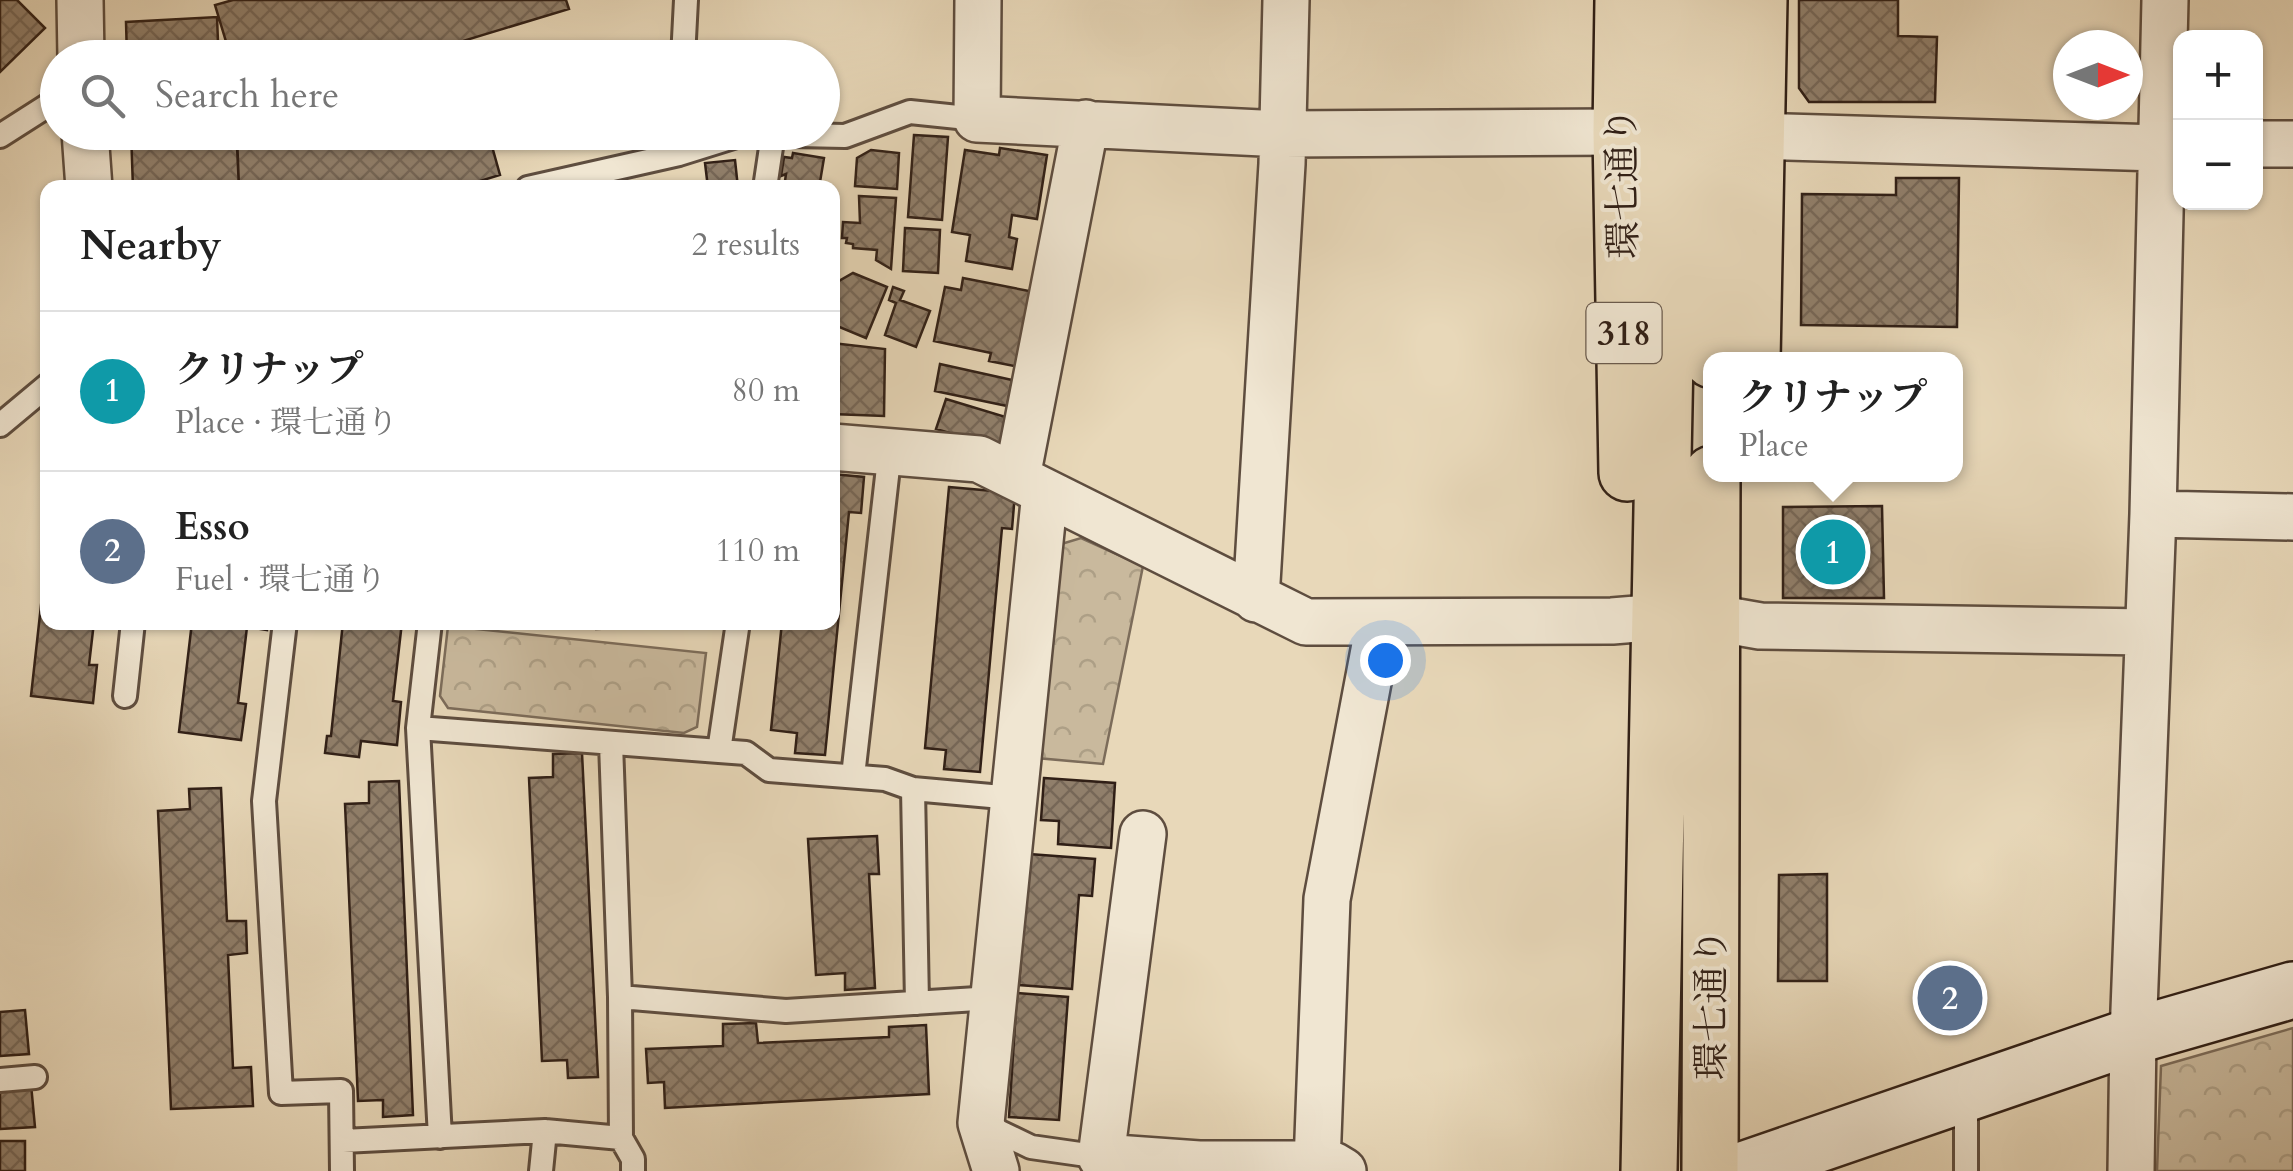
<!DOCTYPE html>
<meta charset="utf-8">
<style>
body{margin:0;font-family:Cardo,"Noto Serif JP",serif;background:#f2f2f2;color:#222}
.controls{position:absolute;right:30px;top:30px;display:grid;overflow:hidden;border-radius:20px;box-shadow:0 2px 8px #0004}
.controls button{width:90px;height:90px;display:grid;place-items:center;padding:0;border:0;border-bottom:2px solid #e0e0e0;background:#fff;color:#222;font:50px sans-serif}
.compass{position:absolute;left:2053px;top:30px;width:90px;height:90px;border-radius:50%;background:#fff;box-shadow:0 2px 8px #0004;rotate:90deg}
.you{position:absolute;left:1385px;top:660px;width:35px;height:35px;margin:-25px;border:8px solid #fff;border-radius:50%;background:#1a73e8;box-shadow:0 0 0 15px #1a73e833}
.badge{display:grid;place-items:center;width:65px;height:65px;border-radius:50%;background:#d93025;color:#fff;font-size:32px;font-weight:700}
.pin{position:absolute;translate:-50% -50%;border:5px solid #fff;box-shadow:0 2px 10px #0006}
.popup{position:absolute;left:1703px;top:352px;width:260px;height:130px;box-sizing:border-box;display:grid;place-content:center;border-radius:20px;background:#fff;filter:drop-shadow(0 2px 8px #0005);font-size:32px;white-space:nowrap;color:#767676}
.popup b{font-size:38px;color:#222}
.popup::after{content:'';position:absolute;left:50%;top:100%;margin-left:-20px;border:20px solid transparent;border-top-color:#fff}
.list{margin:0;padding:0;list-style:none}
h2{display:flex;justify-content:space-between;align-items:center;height:130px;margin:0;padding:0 40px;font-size:42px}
h2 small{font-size:32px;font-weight:400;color:#767676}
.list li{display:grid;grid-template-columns:65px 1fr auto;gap:30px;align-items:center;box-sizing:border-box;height:160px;padding:0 40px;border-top:2px solid #e0e0e0}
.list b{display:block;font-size:38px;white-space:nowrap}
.list p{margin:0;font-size:32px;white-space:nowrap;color:#767676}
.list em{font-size:32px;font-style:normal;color:#767676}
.icon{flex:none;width:55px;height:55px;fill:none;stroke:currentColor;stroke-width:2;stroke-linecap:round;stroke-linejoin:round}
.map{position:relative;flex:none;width:2293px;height:1171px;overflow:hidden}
.search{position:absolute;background:#fff;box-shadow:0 2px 8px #0004;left:40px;top:40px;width:800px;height:110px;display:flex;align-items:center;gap:25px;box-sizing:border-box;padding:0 35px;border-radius:55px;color:#767676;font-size:38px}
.panel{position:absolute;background:#fff;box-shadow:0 2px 8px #0004;left:40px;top:180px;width:800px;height:450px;border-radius:20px}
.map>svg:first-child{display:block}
.forest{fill:url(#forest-crowns);stroke:#7c6c5a;stroke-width:2.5}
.building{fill:url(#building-cross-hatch);stroke:#301f16;stroke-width:2.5}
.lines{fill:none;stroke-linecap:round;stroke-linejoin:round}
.lane-casing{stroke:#5e4d3f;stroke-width:28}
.street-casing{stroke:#5e4d3f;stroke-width:50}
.secondary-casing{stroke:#301f16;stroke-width:60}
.primary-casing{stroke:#301f16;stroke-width:60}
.lane{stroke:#f0e6d2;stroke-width:22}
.street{stroke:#f0e6d2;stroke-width:45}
.secondary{stroke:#f0e6d2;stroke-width:55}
.primary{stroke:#e8d8b9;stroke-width:55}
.labels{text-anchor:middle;stroke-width:8;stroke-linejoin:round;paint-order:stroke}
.shield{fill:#f0e6d2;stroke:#6a5b4e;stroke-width:2.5}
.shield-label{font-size:35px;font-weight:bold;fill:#301f16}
.street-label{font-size:38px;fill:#301f16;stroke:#f0e6d2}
</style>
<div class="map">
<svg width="2293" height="1171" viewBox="0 0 2293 1171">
<defs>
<pattern id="forest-crowns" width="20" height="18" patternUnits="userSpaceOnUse" patternTransform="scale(2.5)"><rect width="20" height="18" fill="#c9b99d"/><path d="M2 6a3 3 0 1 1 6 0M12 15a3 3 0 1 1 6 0" fill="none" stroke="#ad9f86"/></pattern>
<pattern id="building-cross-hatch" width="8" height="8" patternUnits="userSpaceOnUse" patternTransform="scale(2.5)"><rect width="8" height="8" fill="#907f6b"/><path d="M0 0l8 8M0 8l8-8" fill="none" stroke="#766757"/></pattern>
</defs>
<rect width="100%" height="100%" fill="#e8d8b9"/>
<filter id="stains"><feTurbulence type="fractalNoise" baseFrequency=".002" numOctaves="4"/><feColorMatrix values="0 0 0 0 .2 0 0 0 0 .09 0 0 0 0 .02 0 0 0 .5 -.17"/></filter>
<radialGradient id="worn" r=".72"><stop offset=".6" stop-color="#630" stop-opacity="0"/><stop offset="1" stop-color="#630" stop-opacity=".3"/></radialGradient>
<path class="forest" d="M1081,538L1143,566L1103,764L1037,758L1058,545Z
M448,626L706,653L697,727L684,733L448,708L440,696Z
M2293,1028V1171H2157L2161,1066Z"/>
<path class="building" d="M0,0H17L45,28L0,72Z
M233,0H566L569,9L443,47L446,58H421L420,54L408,58H231L215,5Z
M1799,0H1898V36L1937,37L1935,102H1809L1799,88Z
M217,17L218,42H226L231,58H127L126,22Z
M131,132H263L264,135L237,136L239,188H133Z
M283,132H488L500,175L457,188H239L237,146Z
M914,135L948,137L942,220L908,217Z
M1000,148L1047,155L1037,219L1012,215L1009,237L1017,239L1012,269L966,261L970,235L952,232L965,150L999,155Z
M871,150L899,153L897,189L855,186L857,158Z
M793,153L824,158L819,188H784L786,174L781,176L784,157L792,158Z
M735,160L738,188H708L705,163Z
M1896,178H1959L1957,327L1801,325L1802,194L1896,195Z
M859,196L896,198L891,269L876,260L877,250L853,248V244L846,243L847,238H842L843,222L860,223Z
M905,228L940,230L938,273L903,271Z
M853,273L887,287L866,338L832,324V285Z
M963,278L1034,292L1019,367L989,361L991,353L934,341L945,287L961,290Z
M893,287L904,291L900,300L930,311L916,347L885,335L896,303L889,300Z
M832,343L885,349L884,416L832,414V390H839V367H832Z
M940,364L1012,380L1007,406L935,391Z
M946,399L1009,418L1000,448L936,429Z
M832,474L864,477L861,513L849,512L825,755L795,753L797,733L771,730L782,622H832Z
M949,487L1015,493L1012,529L1002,528L980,772L944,769L946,750L925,748Z
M1882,506L1884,598H1783V507Z
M48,542V622H94L89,665H97L93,703L31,696Z
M192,622H268L267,630L247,627L238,703L246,704L241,740L179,732Z
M343,622H402L393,701L401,702L397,745L361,741L359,757L325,753L327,736H331Z
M595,622H652V627L596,629Z
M582,753L598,1077L568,1078L567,1060L542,1061L529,778L553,777V754Z
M1044,778L1115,783L1111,848L1058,844L1059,821L1041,820Z
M399,781L413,1115L383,1117V1100L358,1101L345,804L369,803V782Z
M221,788L227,921H246L247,953L228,955L233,1068L251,1067L253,1106L171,1109L158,811L190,809L189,789Z
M877,836L879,874H869L875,988L845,990V973L816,975L808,839Z
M1029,854L1095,859L1092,896L1079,895L1072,989L1019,985Z
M1827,874V981H1778L1779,875Z
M1017,993L1068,997L1059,1120L1009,1117Z
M25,1010L29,1054L0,1056V1012Z
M756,1023L758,1043L889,1037V1027L926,1025L929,1094L665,1108L664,1082L648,1083L646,1049L723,1046V1024Z
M31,1084L35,1127L0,1129V1087Z
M0,1141H25V1171H0Z"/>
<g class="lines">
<g class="lane-casing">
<path id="lane" d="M683,58L686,0
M0,136L58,99
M528,188L679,154L743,134L845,136L910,112L977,119
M765,188L773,134
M0,425L48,385
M285,622L264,801L281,1093L341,1091L342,1171
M430,622L418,728L440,1137
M125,696L133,622
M418,728L719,751L738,622
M611,743L620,997L621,1138
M719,751L746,753L769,770L885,779L913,789L1013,798
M853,776L890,450
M913,789L917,1003
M620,997L786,1011L993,998
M0,1080L35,1077
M1966,1093V1171
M981,1123L1031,1147L1101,1157
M343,1141L545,1131L621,1138L633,1159V1171
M541,1171L545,1131"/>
</g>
<g class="street-casing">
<path id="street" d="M80,0L81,58
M978,0L977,119L1283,134L1621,132
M85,132L89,188
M1756,136L2159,148L2180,145
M2256,144H2293
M832,447L979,459L1306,622L1612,621L1649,618
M1017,477L1086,123
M2153,514L2293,517
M1256,599L1282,164L1286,0
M1720,619L1760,626L2147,632
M1143,834L1101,1157L1199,1164H1317L1333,1165L1343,1171
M1317,1164L1327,899L1379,624
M996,1171L981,1123L1045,492
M2131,1171L2133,1036L2153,514L2165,0"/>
</g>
<g class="secondary-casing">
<path id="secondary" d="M1740,1171L2133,1036L2293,990"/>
</g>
<g class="primary-casing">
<path id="primary" d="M1623,0L1621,132L1627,473
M1712,360L1717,0
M1752,360L1759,0
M1649,1171L1672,0
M1710,1171L1712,474"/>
</g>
<use href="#lane" class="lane"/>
<use href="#street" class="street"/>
<use href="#secondary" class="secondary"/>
<use href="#primary" class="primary"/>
</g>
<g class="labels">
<rect class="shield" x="1586.5" y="303" width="75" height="60" rx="8"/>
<g class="shield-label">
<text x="1624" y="345">318</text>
</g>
<g class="street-label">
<text transform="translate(1622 183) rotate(-91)" y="13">環七通り</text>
<text transform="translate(1711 1004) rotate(-90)" y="13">環七通り</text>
</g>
</g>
<rect width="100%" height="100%" filter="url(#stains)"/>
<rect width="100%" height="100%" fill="url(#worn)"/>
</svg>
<div class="controls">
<button>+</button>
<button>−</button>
</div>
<svg class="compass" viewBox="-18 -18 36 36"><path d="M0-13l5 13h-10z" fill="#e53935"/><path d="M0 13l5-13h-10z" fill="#767676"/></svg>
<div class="you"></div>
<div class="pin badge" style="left:1833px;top:552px;background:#0f9aa8">1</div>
<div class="popup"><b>クリナップ</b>Place</div>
<div class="pin badge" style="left:1950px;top:998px;background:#5c6f8a">2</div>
<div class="search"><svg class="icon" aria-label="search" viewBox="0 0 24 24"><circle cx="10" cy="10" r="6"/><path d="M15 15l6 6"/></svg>Search here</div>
<section class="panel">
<h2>Nearby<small>2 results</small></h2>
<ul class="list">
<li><span class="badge" style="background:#0f9aa8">1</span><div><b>クリナップ</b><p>Place · 環七通り</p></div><em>80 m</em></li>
<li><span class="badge" style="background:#5c6f8a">2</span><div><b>Esso</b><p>Fuel · 環七通り</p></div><em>110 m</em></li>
</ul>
</section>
</div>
